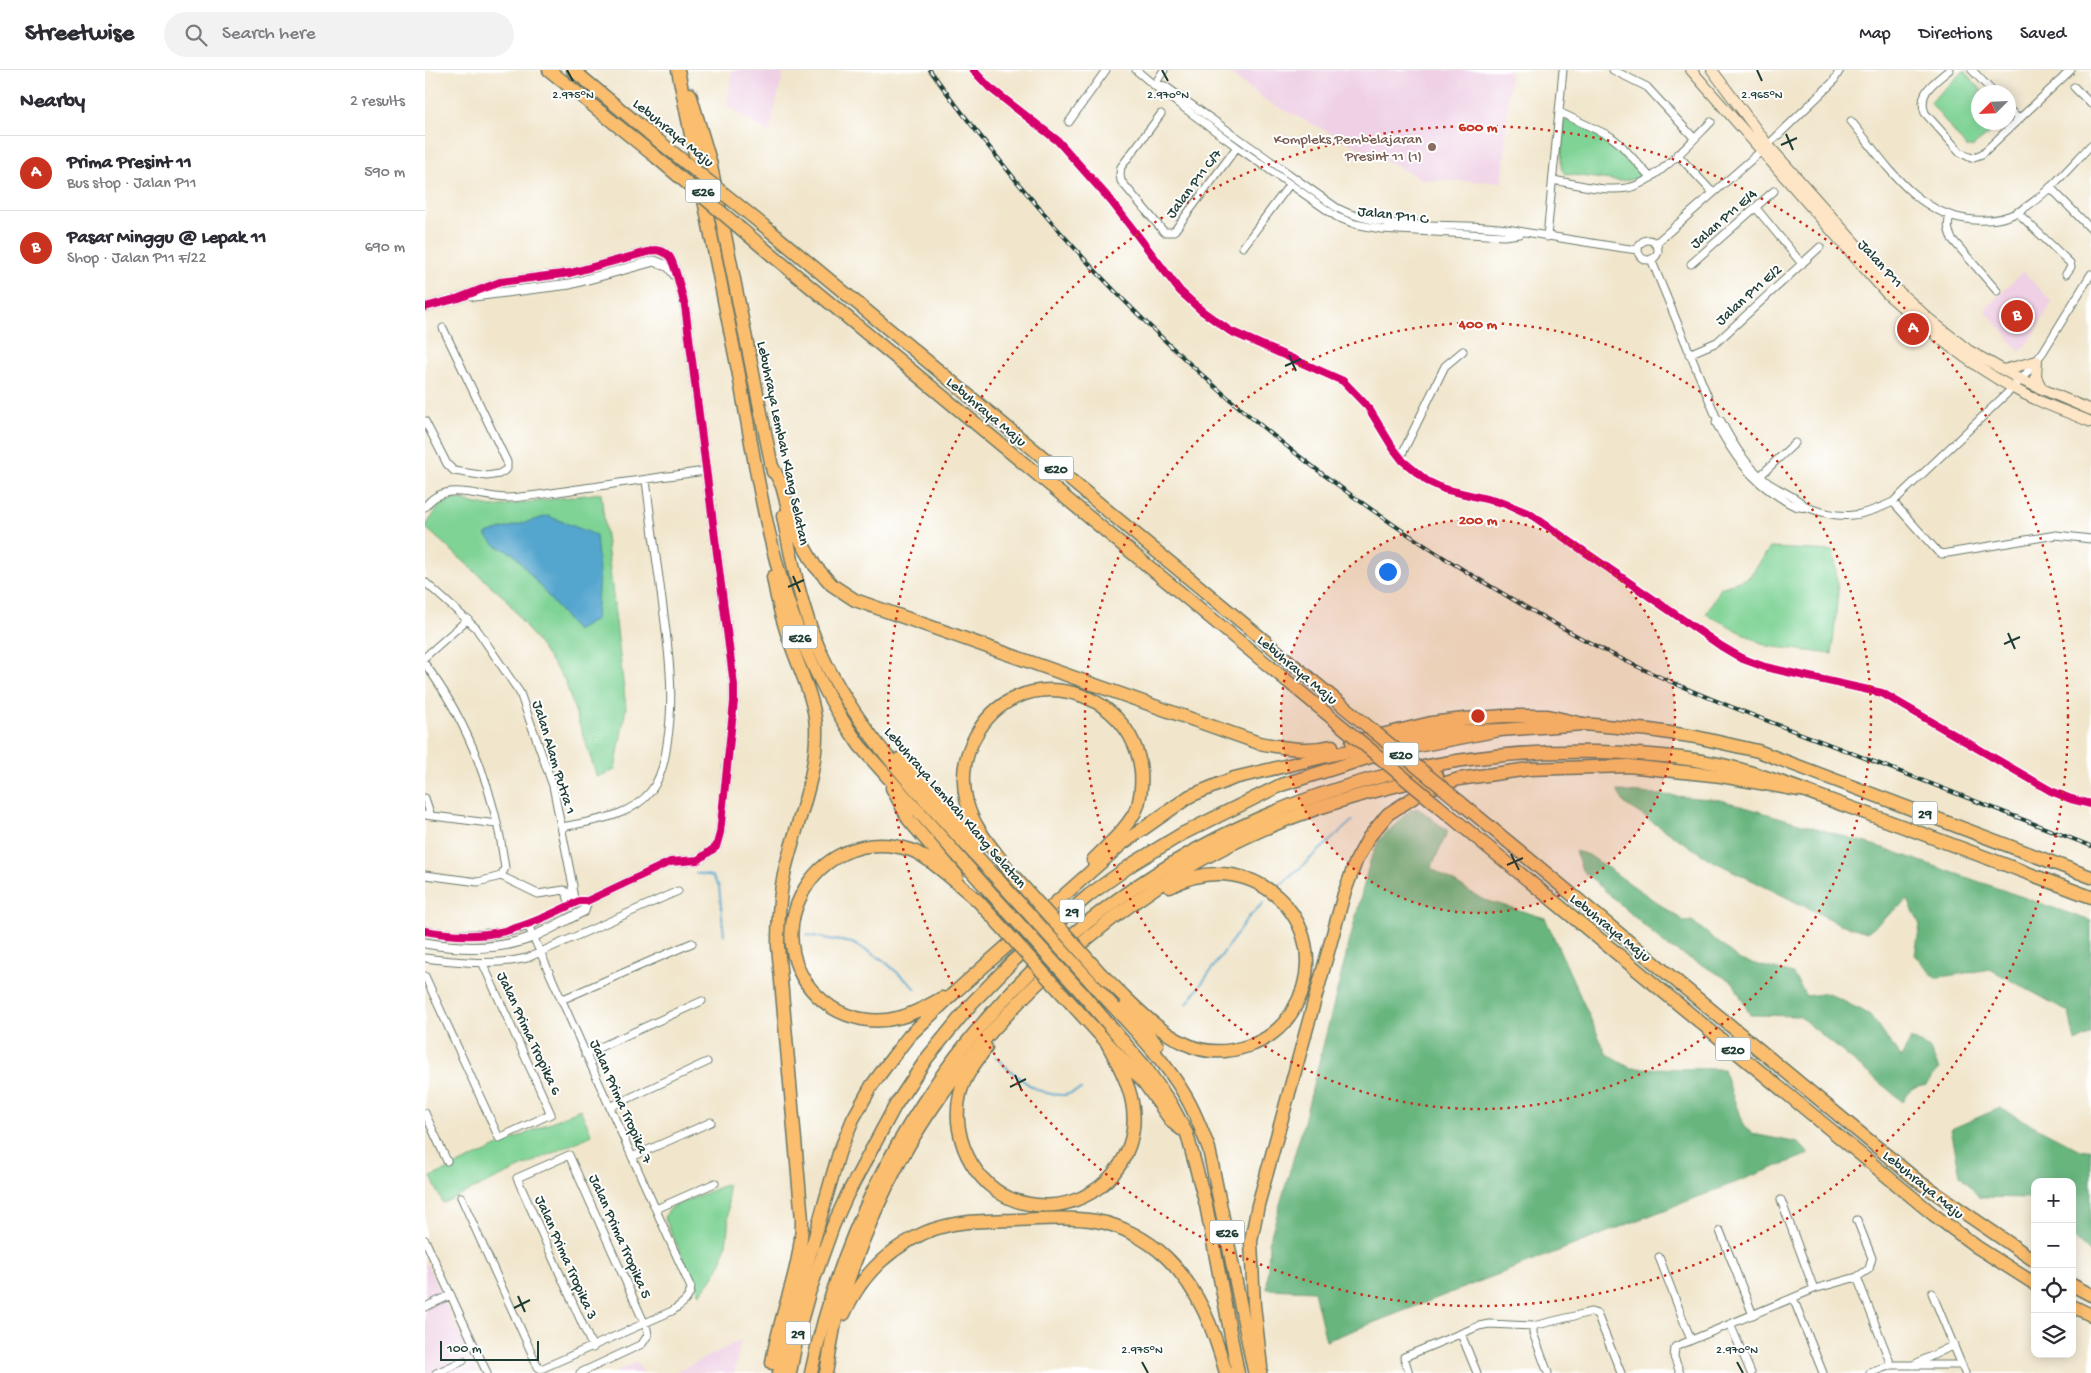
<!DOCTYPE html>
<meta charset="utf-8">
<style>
body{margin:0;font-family:"Gochi Hand",sans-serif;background:#f2f2f3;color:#2b2b33}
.controls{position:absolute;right:15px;bottom:15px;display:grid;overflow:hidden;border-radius:10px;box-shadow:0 2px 12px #0003}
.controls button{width:45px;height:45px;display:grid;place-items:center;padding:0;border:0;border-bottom:1px solid #e1e1e2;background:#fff;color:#2b2b33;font:25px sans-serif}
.compass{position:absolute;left:1546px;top:15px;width:45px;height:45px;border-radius:50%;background:#fff;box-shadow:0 2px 12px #0003;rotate:246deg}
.scale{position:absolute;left:15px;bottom:12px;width:99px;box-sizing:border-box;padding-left:5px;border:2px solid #1f3d34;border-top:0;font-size:14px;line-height:18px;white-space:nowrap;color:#1f3d34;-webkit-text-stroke:4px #fff;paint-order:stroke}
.you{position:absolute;left:962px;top:501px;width:18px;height:18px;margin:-12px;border:4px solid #fff;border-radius:50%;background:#1a73e8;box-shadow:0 0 0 8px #1a73e833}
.badge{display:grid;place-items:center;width:32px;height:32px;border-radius:50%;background:#c8321e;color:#fff;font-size:16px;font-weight:700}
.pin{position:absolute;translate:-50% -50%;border:2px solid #fff;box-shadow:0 1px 5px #0006}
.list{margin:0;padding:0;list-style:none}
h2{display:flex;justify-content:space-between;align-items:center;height:65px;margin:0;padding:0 20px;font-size:21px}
h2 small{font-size:16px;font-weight:400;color:#7c7c81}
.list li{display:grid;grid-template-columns:32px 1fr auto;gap:15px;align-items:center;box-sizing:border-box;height:75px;padding:0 20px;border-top:1px solid #e1e1e2}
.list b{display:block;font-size:19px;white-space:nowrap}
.list p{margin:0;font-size:16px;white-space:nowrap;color:#7c7c81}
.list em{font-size:16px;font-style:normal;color:#7c7c81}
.icon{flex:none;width:28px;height:28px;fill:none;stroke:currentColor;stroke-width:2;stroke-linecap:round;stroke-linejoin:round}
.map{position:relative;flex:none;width:1666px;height:1303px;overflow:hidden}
header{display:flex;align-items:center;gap:30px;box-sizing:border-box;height:70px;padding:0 25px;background:#fff;border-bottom:1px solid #e1e1e2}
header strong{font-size:24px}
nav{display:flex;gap:28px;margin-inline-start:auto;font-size:18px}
.search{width:350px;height:45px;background:#f2f2f3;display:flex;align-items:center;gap:12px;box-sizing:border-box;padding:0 18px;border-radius:28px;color:#7c7c81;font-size:19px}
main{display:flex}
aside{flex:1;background:#fff}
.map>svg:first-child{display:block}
.built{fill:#efd0e5}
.green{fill:#7fd395;stroke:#4f8864}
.forest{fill:#67b57e;stroke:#437959}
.water{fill:#55a6cf;stroke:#3a7282}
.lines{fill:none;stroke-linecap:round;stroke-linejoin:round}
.stream{stroke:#55a6cf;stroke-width:2}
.minor-casing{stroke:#687869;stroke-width:9}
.tertiary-casing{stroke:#687869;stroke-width:11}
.secondary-casing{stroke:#687869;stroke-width:12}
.trunk-casing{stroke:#687869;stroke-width:15}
.motorway-casing{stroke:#687869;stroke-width:15}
.minor{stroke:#fff;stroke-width:7}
.tertiary{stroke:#fff;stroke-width:9}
.secondary{stroke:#fde5c5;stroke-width:10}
.trunk{stroke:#fbbd6e;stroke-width:12}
.motorway{stroke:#fbbd6e;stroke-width:12}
.rail-casing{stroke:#1f3d34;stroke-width:4}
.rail{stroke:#fff;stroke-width:2;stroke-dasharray:5.5;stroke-linecap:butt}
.motorway-bridge-casing{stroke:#687869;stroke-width:15;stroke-linecap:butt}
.motorway-bridge{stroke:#fbbd6e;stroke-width:12}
.cycleway-casing{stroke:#fff;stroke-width:11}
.cycleway{stroke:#d6006c;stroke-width:8}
.ticks{fill:none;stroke:#1f3d34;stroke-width:2}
.ring{fill:none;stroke:#c8321e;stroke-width:2.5;stroke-dasharray:2.5 5}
.education-dot{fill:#8d6e63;stroke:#fff;stroke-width:2}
.labels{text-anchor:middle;stroke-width:4;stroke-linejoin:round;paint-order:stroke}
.shield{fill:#fff;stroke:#627771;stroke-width:1}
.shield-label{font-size:14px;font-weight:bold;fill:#1f3d34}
.street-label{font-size:15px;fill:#1f3d34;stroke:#fff}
.education-label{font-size:15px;fill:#785e54;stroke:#fff;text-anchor:end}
.ticks-label{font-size:12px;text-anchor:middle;fill:#1f3d34;stroke:#fff;stroke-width:4;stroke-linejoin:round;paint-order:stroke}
.centre{fill:#c8321e;stroke:#fff;stroke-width:2.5}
.ring-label{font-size:15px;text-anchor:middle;font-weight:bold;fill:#c8321e;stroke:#fff;stroke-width:4;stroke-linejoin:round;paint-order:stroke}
</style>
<header>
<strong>Streetwise</strong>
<div class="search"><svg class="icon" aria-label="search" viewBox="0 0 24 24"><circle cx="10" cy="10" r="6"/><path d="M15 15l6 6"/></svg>Search here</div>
<nav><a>Map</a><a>Directions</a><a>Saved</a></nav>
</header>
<main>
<aside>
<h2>Nearby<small>2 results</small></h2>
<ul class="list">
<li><span class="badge">A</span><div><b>Prima Presint 11</b><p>Bus stop · Jalan P11</p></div><em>590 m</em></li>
<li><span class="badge">B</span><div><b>Pasar Minggu @ Lepak 11</b><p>Shop · Jalan P11 F/22</p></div><em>690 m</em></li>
</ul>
</aside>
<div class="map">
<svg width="1666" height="1303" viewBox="0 0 1666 1303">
<rect width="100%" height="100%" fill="#fff"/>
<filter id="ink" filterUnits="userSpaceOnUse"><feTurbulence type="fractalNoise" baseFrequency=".02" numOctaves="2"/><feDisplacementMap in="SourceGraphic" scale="10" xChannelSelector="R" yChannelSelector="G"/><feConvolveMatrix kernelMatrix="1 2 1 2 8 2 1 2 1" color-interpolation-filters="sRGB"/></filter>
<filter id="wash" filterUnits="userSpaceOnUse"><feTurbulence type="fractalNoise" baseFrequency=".0096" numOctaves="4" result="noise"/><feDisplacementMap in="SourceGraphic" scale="20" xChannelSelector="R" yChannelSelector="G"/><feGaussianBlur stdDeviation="1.12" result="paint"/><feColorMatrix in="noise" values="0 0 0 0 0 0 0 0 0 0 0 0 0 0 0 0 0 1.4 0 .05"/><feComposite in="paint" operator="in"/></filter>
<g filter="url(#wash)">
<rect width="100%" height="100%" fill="#f1e6cc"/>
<path class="built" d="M307,0H359L344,63L302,36Z
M805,0H1085L1078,112L999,110L843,32L803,3Z
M1598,201L1627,232L1609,264L1595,282L1560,240Z
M0,1193H1L52,1303H0Z
M316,1270L309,1303H249Z
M212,1292L218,1303H189Z"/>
<path class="green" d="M1539,1L1558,22H1554V52L1578,53L1547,77H1541L1505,32Z
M1144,49L1185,69L1216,104L1212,109L1194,111L1140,104L1136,98L1138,52Z
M176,423L201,638L190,700L172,707L140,611L81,529L0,457L15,435L29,429L67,437Z
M1345,478L1409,481L1413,522L1407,584L1342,576L1281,544L1296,518L1324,507Z
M155,1039L167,1065L18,1133L6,1107Z
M302,1114C304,1142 306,1176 291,1202C287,1210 280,1217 275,1224L239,1147L247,1137Z"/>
<path class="forest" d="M1192,721L1296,730L1458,778L1666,851V964L1650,972L1644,942L1565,899L1510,908L1490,885L1495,855L1483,830L1442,862L1415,854L1284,789L1200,734Z
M993,738L1023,761L1006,798L1057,829L1120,848L1181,983L1205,998L1298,999L1319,1057L1328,1064L1374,1073L1384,1084L901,1271L889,1221L842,1219L844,1172L877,1059L945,791L954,770L985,740Z
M1150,781L1164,785L1260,852L1267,851L1315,890L1368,904L1381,926L1403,923L1445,945L1476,988L1486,968L1505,979L1514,999L1501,1015L1486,1019L1478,1032L1374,946L1325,945L1308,912L1242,876L1157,800Z
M1575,1038L1655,1080L1666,1079V1184L1647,1166V1112H1610V1131L1607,1128L1554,1127L1535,1105L1526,1059Z"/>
<path class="water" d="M123,446L171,465L174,504L171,550L151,561L89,484L70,475L60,464Z"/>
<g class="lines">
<path class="stream" d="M270,803L287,806L294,817L299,865
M856,815L927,751
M382,865L427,873L458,890L491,919
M762,934L823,848L838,833
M570,987C590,1004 610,1026 638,1025C644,1025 651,1021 656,1019"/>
</g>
</g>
<g filter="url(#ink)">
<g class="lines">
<g class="minor-casing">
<path id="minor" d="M548,0L564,17L633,71L687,132L755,221L777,241L805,261L918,311L943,337L968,378L978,391L1002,411L1019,419L1078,433L1105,444L1296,576L1318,589L1340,597L1457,623L1626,721L1646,729L1666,734
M711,0L736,21L812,77L912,147L930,154L956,159L1079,166L1095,164
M1188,0L1222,17L1269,68
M1524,0C1510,12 1492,22 1500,43L1535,82L1546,88L1557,84L1646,0
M1547,0L1568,22
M730,14L740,16L912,138C959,163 1029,151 1081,159C1125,166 1169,174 1213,180
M730,14L739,0
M1649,17L1666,34
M1584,39L1594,50
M1134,42L1185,66L1195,74L1226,108
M736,44L696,97L695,104L696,111L739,162H747L750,160L812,77
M1426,51C1460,92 1490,146 1549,150C1563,151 1580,149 1593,142C1621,126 1644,98 1666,75
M644,52L681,0
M1252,84L1288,123
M1128,110C1151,114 1178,122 1202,118C1229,114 1266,72 1286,52
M1625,117L1666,159
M1331,138L1377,194
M1592,142L1645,193L1646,197L1641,204
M1525,146C1522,155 1523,160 1527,169L1572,221
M1122,167L1138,0
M1213 180a10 10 0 1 1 20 0a10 10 0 1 1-20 0Z
M1230,174L1343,75L1408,12L1415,0
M818,177L865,114
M1226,189L1292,349L1291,353C1308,384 1325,410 1356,428C1363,433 1372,439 1381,437C1416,450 1434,448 1468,432L1596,310L1618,282L1666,204
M1266,194L1349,121
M1264,284L1292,272L1395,177
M1292,349L1296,351C1308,374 1321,396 1342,412C1351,419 1376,429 1381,437
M0,351L22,394L29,401L62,406L74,404L82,399V392L18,258
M975,388L1017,302L1020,296L1038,281
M1335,406L1370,373
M1468,432L1513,482L1517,484L1631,465L1666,469
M0,437C19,409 55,428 82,428C103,427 125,423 146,420C192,414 237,406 282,401
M0,512L51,558L95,623L128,716L148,816
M0,587L43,549
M0,594C44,653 71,725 80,798L76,806L53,812L0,805
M0,728L6,746
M0,745L72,754
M137,757C167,751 206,747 226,721C236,708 240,690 242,674C251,621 242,569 235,515C230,480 225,445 221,410
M76,806L113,824L139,820L141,822L145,835
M148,816L147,818L150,833L162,831
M0,888C35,892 68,896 102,888L253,821
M0,906L74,1068L126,1044L58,894
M136,930L267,873
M160,984L277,931
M185,1037L282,992
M0,1043L22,1091
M207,1087L286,1052
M36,1127L113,1297L116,1299L247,1241C257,1234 264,1230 266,1218L103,855
M1356,1130L1389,1219
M231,1139L290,1113
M1295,1161L1328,1245
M0,1170L62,1303
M1234,1187L1266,1270
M1432,1207L1466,1295
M1507,1223L1540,1303
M1368,1228L1398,1303
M0,1237L26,1225
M1305,1254L1326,1303
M1108,1256V1263L1123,1303
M1036,1264L1052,1303
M1488,1295L1529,1275
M11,1303L38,1291
M155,1303L217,1274L223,1265L222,1259L144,1085L92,1108L168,1278
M984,1303L979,1287L1054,1256L1064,1254L1108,1256L1166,1242L1172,1244L1196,1303
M1255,1303L1249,1287L1250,1277L1389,1219L1432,1207L1444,1199L1447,1188L1432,1150
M1445,1303L1466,1295H1537"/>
</g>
<g class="tertiary-casing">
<path id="tertiary" d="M49,226L145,214L229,191L244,197L250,205
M0,237L34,228L75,212L145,203L230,180C235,180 240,182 244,186C250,192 257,226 260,236L309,615V632L295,763L291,777L273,790L245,792L162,831L159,841C142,849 125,860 107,867C73,881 35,879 0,873
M0,861C33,867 68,867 101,856C118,850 134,840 150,833"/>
</g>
<g class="secondary-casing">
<path id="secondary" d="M1266,0L1462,224C1501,258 1542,293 1588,318C1612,332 1640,341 1666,352
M1287,0L1343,75L1469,217L1504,249L1543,280L1596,310L1666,340
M1578,300L1612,291L1611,307L1617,319"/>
</g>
<g class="trunk-casing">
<path id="trunk" d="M365,1303L372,1266L384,1223L408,1156L422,1125L470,1036L502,988L547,933L588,891L664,825L709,793L757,764L856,715L961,682L1075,660L1158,654L1225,660L1271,667L1333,681L1666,807
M386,1303C471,905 833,645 1238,686C1259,688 1281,691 1302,696C1342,705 1384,723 1424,737C1505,766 1586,797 1666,827"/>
</g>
<g class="motorway-casing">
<path id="motorway" d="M124,0L231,87
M148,0L225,64
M253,0C273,100 293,200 313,300C338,435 352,561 435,676L565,822
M265,24L285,91L348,402
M344,160L918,636
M348,186L907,648
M346,394L357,416L368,457L390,496L407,515L430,530L834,673C859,678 882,682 907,676
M358,446C367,492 376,538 395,581C436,671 511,740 576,813
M927,672L1006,653L1039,649L1079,646H1123L1158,654
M474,689L558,775
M467,718L484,750L532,806
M1035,732L1493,1111L1610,1191
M1012,735L1509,1145L1552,1177L1610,1214
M586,803C571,782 548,758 542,733C536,710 539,687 550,667C590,589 706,614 716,701C717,713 716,731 710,742C700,760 683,775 668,790
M676,904C702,928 728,959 761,974C781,984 802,983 823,976C841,971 857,958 867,942C918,859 829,770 745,817
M666,912C697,947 738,986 761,1027C771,1044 777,1061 784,1079L829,1301
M655,921L721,998L746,1034L762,1064L781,1135L813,1303
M517,928C503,936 487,945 472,948C450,954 425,949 406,937C320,878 387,748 486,780C502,785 539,819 553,831
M643,930L720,1014L747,1052L756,1059
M701,936L732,975
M561,978C551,992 539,1007 535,1024C524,1071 554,1126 604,1134C664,1145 719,1093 707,1032C703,1011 692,992 682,973
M1647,1215L1666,1225
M1647,1236L1666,1245
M419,1244C435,1207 462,1180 499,1163C529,1150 560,1151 592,1150C618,1149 645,1147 671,1151C696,1155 723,1170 741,1187C774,1219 789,1260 801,1303
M347,1293C354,1245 377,1199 377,1150L353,876C353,850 354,825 360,800C371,753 393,706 391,656C389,629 377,605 368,580C359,557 352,531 348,507
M354,1303L365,1253L414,1083L428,1049L447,1015L467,988L484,966L530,922L698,773L765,726L809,708L915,683L1021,662L1075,660
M401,1303C405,1284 407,1263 412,1245C432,1178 463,1104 502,1046C577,932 697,824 821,767C882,738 946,721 1012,706
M835,1303L836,1297L829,1235L826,1171L833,1135L919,824L931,791L944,767L963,744L1002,719L1034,709L1104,699L1203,696L1296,706L1374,720"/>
</g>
<use href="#minor" class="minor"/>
<use href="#tertiary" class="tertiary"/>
<use href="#secondary" class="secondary"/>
<use href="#trunk" class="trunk"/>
<use href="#motorway" class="motorway"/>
<g class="rail-casing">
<path id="rail" d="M505,0C533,39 563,76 593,113C731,280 894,417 1082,526C1131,555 1181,583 1233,606C1294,634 1357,656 1419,680C1502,712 1584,744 1666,776"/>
</g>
<use href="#rail" class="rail"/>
<g class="motorway-bridge-casing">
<path id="motorway-bridge" d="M225,64L344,160
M231,87L348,186
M918,636L1035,732
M907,648L1012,735
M586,803L676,904
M576,813L666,912
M565,822L655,921
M553,831L643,930"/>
</g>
<use href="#motorway-bridge" class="motorway-bridge"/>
<g class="cycleway-casing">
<path id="cycleway" d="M548,0L564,17L633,71L687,132L755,221L777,241L805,261L918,311L943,337L968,378L978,391L1002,411L1019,419L1078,433L1105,444L1296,576L1318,589L1340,597L1457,623L1626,721L1646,729L1666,734
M0,237L34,228L75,212L145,203L230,180C235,180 240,182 244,186C250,192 257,226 260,236L309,615V632L295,763L291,777L273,790L245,792L162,831H154C96,859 66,873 0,861"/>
</g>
<use href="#cycleway" class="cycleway"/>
</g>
</g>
<path class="ticks" d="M142,0L148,11M737,0L743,11M1332,0L1337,11M1361,64L1368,80M1356,75L1372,68M864,285L871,301M860,296L876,289M368,506L375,522M363,517L379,510M1583,563L1590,579M1579,574L1595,567M1086,784L1094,800M1082,795L1098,788M590,1005L597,1021M585,1017L601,1009M93,1226L100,1242M89,1238L105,1230M717,1292L723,1303M1312,1292L1318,1303"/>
<circle cx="1053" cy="646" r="197" fill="#c8321e" fill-opacity=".12"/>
<g class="ring">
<circle cx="1053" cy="646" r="197"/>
<circle cx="1053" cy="646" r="393"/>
<circle cx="1053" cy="646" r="590"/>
</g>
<circle class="education-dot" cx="1007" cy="77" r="5"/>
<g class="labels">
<g class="shield">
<rect x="260.5" y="109.5" width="35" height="23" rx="4"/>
<rect x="613.5" y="386.5" width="35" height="23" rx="4"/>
<rect x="357.5" y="555.5" width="35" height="23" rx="4"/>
<rect x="958.5" y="672.5" width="35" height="23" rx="4"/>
<rect x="1487.5" y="731.5" width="25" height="23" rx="4"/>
<rect x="634.5" y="829.5" width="25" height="23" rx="4"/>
<rect x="1290.5" y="967.5" width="35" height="23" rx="4"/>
<rect x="784.5" y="1150.5" width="35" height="23" rx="4"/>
<rect x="360.5" y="1251.5" width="25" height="23" rx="4"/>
</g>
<g class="shield-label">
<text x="278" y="126">E26</text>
<text x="631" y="403">E20</text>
<text x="375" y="572">E26</text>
<text x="976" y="689">E20</text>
<text x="1500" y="748">29</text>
<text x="647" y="846">29</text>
<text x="1308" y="984">E20</text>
<text x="802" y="1167">E26</text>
<text x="373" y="1268">29</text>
</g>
<g class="street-label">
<text transform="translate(249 62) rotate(39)" y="5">Lebuhraya Maju</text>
<text transform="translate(768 113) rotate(-53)" y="5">Jalan P11 C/7</text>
<text transform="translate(968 144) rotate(7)" y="5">Jalan P11 C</text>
<text transform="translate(1298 148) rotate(-41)" y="5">Jalan P11 E/4</text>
<text transform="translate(1456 193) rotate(48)" y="5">Jalan P11</text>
<text transform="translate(1323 224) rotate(-42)" y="5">Jalan P11 E/2</text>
<text transform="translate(562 341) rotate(40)" y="5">Lebuhraya Maju</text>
<text transform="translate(359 373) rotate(78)" y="5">Lebuhraya Lembah Klang Selatan</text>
<text transform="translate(873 599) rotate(40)" y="5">Lebuhraya Maju</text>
<text transform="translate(130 687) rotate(73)" y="5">Jalan Alam Putra 1</text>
<text transform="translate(531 737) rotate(49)" y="5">Lebuhraya Lembah Klang Selatan</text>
<text transform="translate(1186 857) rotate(39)" y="5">Lebuhraya Maju</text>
<text transform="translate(105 963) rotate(65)" y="5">Jalan Prima Tropika 6</text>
<text transform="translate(197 1031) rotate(66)" y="5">Jalan Prima Tropika 7</text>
<text transform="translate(1499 1114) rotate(39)" y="5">Lebuhraya Maju</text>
<text transform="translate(196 1166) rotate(66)" y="5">Jalan Prima Tropika 5</text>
<text transform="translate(142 1187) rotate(66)" y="5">Jalan Prima Tropika 3</text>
</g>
<g class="education-label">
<text x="997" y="73">Kompleks Pembelajaran<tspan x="997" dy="17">Presint 11 (1)</tspan></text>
</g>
</g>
<g class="ticks-label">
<text x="148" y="28">2.975°N</text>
<text x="743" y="28">2.970°N</text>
<text x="1337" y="28">2.965°N</text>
<text x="717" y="1283">2.975°N</text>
<text x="1312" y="1283">2.970°N</text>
</g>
<circle cx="1053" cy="646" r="8" class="centre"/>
<g class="ring-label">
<text x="1053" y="61">600 m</text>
<text x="1053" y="258">400 m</text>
<text x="1053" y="454">200 m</text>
</g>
</svg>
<div class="controls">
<button>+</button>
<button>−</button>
<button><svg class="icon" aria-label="locate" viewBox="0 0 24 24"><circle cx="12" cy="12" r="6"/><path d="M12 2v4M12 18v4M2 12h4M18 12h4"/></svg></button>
<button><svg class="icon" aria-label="layers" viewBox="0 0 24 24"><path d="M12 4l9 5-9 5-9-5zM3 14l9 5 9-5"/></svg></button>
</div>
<svg class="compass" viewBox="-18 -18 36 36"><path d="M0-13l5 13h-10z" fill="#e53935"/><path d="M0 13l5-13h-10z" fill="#7c7c81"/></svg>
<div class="scale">100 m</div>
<div class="you"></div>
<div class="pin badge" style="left:1488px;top:259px">A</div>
<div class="pin badge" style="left:1592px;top:246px">B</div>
</div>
</main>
